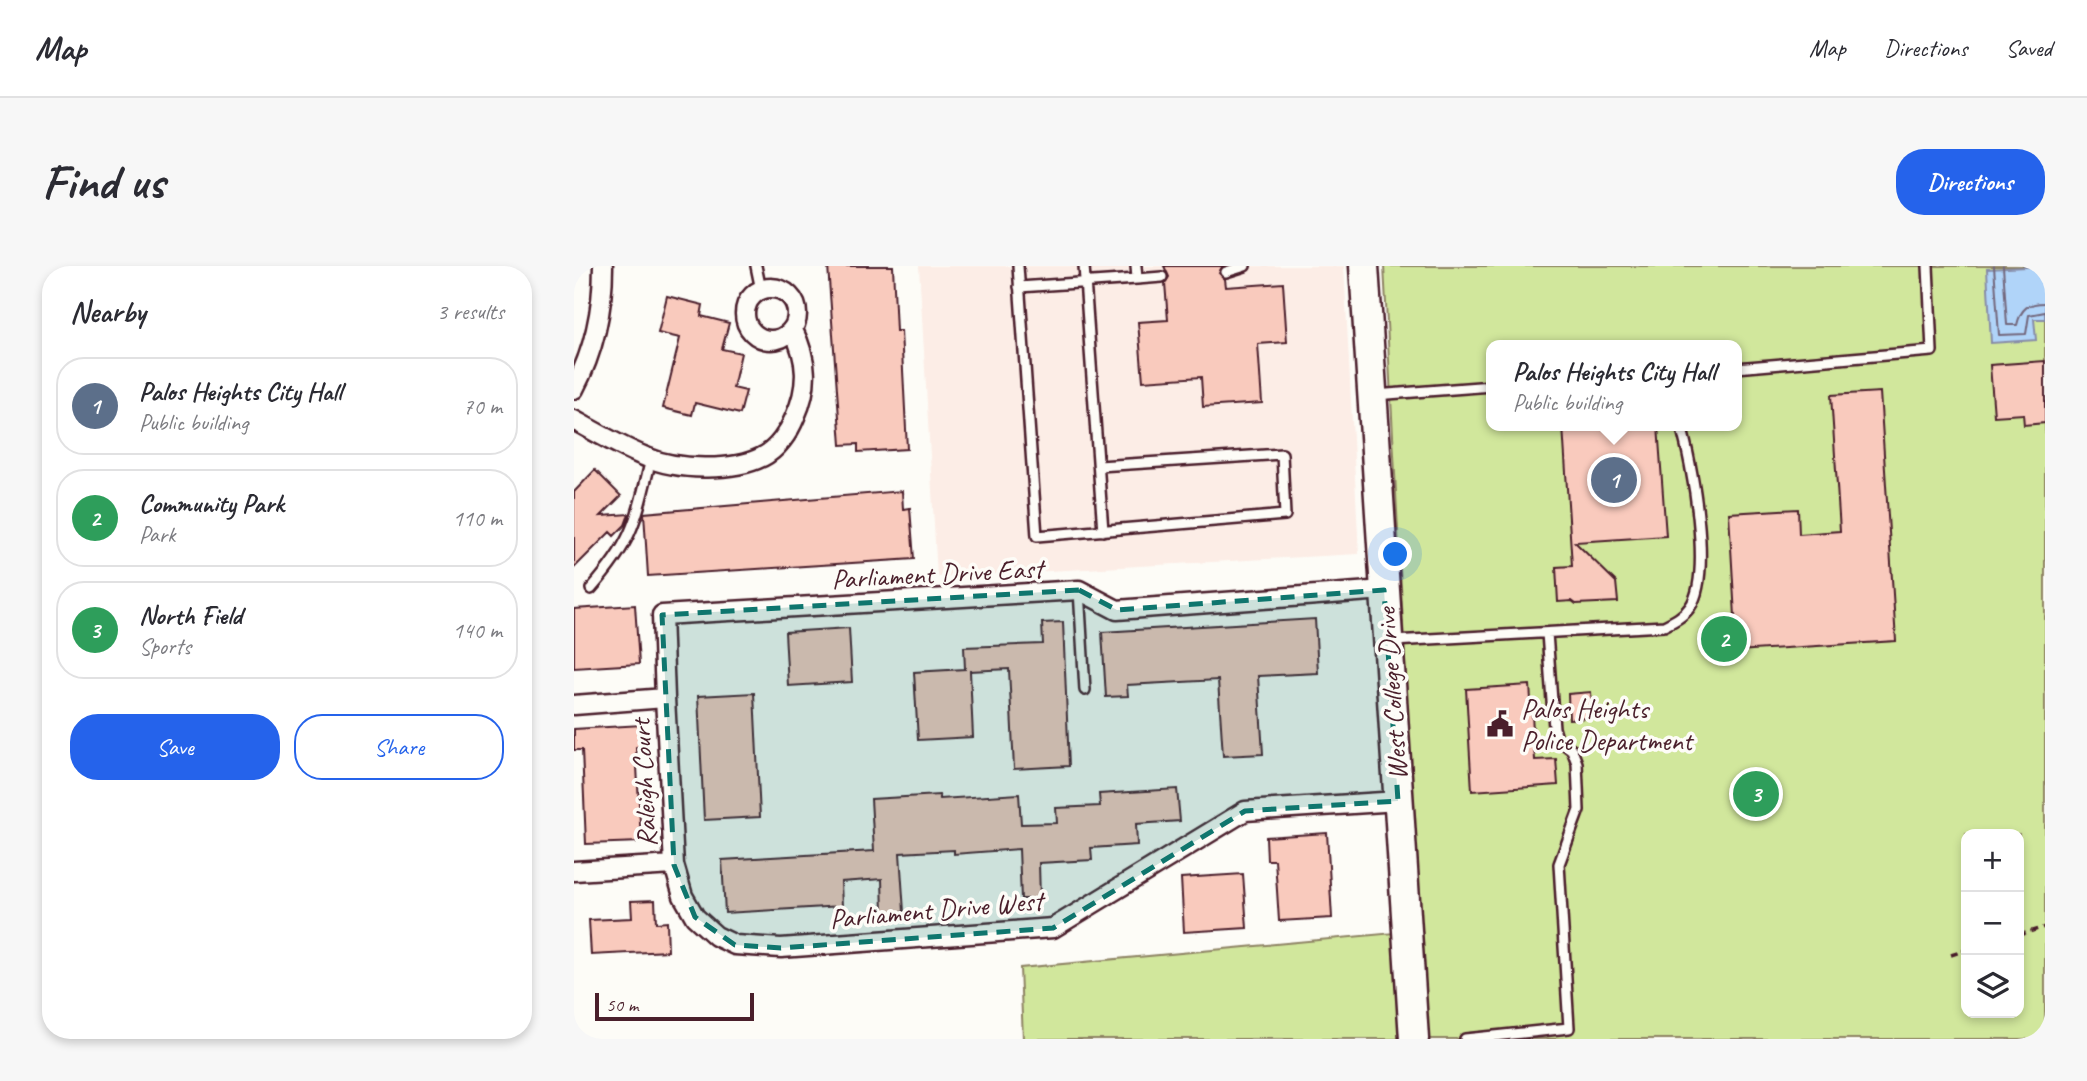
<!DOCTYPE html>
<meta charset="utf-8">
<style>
body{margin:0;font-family:Caveat,sans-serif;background:#f7f7f7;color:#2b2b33}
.controls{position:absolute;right:21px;bottom:21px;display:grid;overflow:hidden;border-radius:14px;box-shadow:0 4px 10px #0003}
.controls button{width:63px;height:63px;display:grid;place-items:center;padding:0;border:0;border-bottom:2px solid #e1e1e2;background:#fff;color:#2b2b33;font:35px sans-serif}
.scale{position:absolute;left:21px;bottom:18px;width:159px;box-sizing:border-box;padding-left:7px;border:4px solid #4a1f2b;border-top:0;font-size:19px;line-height:24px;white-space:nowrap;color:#4a1f2b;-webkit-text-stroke:5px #fdfcf7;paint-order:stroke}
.you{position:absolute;left:822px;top:289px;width:24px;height:24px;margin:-18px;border:5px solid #fff;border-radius:50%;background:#1a73e8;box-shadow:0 0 0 10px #1a73e833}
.badge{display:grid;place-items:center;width:46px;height:46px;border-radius:50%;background:#2563eb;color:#fff;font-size:23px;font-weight:700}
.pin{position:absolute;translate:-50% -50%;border:4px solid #fff;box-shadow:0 2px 7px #0006}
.popup{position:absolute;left:912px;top:74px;width:256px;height:91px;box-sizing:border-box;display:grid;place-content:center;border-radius:14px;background:#fff;filter:drop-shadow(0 2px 5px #0005);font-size:23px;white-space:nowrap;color:#7c7c81}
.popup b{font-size:26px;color:#2b2b33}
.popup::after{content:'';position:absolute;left:50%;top:100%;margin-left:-14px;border:14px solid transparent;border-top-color:#fff}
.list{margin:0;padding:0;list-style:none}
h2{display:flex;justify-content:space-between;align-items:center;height:91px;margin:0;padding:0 28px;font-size:30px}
h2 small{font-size:23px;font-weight:400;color:#7c7c81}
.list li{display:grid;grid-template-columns:46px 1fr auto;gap:21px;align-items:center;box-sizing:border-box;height:98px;margin:0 14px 14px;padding:0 14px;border:2px solid #e1e1e2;border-radius:28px}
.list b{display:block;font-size:26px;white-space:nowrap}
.list p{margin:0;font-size:23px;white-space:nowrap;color:#7c7c81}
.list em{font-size:23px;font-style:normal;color:#7c7c81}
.actions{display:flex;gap:14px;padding:21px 28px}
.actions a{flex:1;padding:16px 0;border:2px solid #2563eb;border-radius:28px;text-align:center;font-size:24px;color:#2563eb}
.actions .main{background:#2563eb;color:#fff}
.icon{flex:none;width:38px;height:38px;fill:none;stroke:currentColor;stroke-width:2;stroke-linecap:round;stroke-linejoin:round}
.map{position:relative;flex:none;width:1471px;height:773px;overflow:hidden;border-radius:28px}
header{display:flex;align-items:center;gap:42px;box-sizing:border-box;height:98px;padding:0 35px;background:#fff;border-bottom:2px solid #e1e1e2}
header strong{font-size:33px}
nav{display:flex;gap:38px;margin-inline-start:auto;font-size:24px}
.intro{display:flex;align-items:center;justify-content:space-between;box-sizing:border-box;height:168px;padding:0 42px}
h1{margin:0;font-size:49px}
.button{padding:18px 32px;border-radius:28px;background:#2563eb;color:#fff;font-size:24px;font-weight:700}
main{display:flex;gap:42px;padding:0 42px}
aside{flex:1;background:#fff;border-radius:28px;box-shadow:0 4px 10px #0003}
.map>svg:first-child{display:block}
.built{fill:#fcede6}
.green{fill:#d1e79c;stroke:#8e8364;stroke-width:2;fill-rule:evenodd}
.water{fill:#b0d4f9;stroke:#878ca7;stroke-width:2}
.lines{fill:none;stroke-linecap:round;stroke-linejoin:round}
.shore{stroke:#73677d;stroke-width:2}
.building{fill:#f9cabd;stroke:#4a1f2b;stroke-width:2}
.service-casing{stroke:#4a1f2b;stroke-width:14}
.minor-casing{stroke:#4a1f2b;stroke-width:23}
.primary-casing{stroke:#4a1f2b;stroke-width:33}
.path{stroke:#4a1f2b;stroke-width:3.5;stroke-dasharray:7 5;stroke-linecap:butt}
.service{stroke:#fdfcf7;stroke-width:9}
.minor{stroke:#fdfcf7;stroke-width:18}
.primary{stroke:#fdfcf7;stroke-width:28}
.marked{fill:#0f766e;fill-opacity:0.2;stroke:#0f766e;stroke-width:5;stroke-dasharray:14 9;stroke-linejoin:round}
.labels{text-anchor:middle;stroke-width:7;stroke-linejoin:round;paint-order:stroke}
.street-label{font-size:28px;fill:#4a1f2b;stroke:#fdfcf7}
.poi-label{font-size:28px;fill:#4a1f2b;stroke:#fdfcf7;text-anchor:start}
</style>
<header>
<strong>Map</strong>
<nav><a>Map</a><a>Directions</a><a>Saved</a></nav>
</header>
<div class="intro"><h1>Find us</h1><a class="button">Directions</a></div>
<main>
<aside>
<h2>Nearby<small>3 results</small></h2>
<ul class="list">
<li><span class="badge" style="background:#5c6f8a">1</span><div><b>Palos Heights City Hall</b><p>Public building</p></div><em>70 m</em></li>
<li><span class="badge" style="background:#2e9e5b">2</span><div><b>Community Park</b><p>Park</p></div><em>110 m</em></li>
<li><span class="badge" style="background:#2e9e5b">3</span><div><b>North Field</b><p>Sports</p></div><em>140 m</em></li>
</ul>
<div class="actions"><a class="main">Save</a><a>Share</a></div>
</aside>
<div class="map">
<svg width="1471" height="773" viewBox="0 0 1471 773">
<rect width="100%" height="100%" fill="#fdfcf7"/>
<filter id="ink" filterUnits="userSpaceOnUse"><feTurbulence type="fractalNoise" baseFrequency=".0143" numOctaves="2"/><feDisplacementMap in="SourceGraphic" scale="14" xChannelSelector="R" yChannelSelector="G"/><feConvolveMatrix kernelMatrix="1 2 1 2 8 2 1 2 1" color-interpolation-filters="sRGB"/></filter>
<g filter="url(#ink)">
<path class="built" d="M345,0H770L785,288L363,311Z"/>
<path class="green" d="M810,0H1471V773H855L839,547ZM918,79H1162V160H918ZM1392,568H1445V747H1392Z
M820,667L827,773H449L446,702Z"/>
<path class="water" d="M1471,0V53H1460L1462,74L1417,77L1413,3Z"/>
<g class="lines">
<path class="shore" d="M1420,0L1425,69L1452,68L1455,49L1471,46
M1429,0L1433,59H1443C1447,42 1454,37 1471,37"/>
</g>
<path class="building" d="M254,0H319L322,65H327L333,183L284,186V178L267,179Z
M590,0H649L645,7L651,13L652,21L709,17L713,76L684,78L688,137L629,141L627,111L569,115L564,56L594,54L591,17L595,11Z
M93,30L129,39L127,50L155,57L148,83L167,87L159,122L172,125L166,148L121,137L118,149L89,142L106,72L84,67Z
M1471,95V157L1450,159L1449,148L1420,150L1416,99Z
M1306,126L1322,375L1163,385L1155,247L1224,243L1225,268L1266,265L1257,129Z
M989,160H1084L1092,270L1001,276L1042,316L1044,336L1002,338L998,335L984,336L982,301L998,300Z
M21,204L47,230L27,250L55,248L51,259L40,270L36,266L0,302V226Z
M328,225L329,243L336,242L340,293L74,310L70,247Z
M61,339L65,398L0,402V343Z
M741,353L744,407L684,410L689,488L649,490L644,414L553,419L554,430L532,431L528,366Z
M489,356L495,500L440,503L435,403L396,405L399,471L344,474L340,406L391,403L390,381L469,378L468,357Z
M275,362L278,416L214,420L211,366Z
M956,419L961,494L982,493L984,519L898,525L892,423Z
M1017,426L1019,452L995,453L994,428Z
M180,427L186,551L130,554L124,430Z
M68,459L69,480L62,481L67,576L12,578L8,484H0V463Z
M603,523L606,555L562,558L563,579L517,582L518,594L465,597L466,633H447L445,583L380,588V584L326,587L330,646L309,647L308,613L267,616L268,640L151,647L148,594L300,585L297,533L365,529L366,533L445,528L447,558L483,557L482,542L526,540L525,528Z
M753,567L758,652L705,655L701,594H693L692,571Z
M669,608L673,662L610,666L607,612Z
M81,634L82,657L93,656L94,685L17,689L15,654L58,652L57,635Z"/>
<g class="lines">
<g class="service-casing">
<path id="service" d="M182,0L187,24
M444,0L463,270L711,249L708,188L525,200
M510,0L529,265
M652,6L671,0
M563,13L588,11
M445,21L563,13L562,0
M1162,102L1358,85L1354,0
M801,129L918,120
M17,323C60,274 62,254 77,193
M505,324L511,424
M819,375L1090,360C1100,355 1110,350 1116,341C1139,309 1118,197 1107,160
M891,773L995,762L985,598L1005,544L1003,497L998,484L983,472L980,462L973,367"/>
</g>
<g class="minor-casing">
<path id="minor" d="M171 48a26 26 0 1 1 52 0a26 26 0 1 1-52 0Z
M0,123C20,85 29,43 29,0
M0,154C23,167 47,181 72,191C102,204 158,206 188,191C203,184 215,166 221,151C235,120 234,94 219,64
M91,432L100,599L109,630L121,651L142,670L161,679L207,682L479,662L671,545L824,535
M0,439L91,432L88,349L505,324L543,344L810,324
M0,605L100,599"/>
</g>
<g class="primary-casing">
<path id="primary" d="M790,0L840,773"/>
</g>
<path class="path" d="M1445,669L1471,661
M1377,689L1392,684"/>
<use href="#service" class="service"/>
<use href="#minor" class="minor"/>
<use href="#primary" class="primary"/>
</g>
</g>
<path class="marked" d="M505,324L543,344L810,324L824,535L671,545L479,662L207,682L161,679L121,651L100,599L88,349Z"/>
<defs>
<g id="civic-bare" transform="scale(2.1)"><path d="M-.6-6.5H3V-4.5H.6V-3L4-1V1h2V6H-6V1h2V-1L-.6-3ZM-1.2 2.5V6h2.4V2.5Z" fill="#4a1f2b" stroke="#fdfcf7" stroke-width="2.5" paint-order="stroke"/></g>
</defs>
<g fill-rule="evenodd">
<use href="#civic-bare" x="926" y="458"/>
</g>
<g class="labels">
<g class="street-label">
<text transform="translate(363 307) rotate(-3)" y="10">Parliament Drive East</text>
<text transform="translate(817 428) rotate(-94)" y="10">West College Drive</text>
<text transform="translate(69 517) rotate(-93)" y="10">Raleigh Court</text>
<text transform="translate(362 643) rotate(-5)" y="10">Parliament Drive West</text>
</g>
<g class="poi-label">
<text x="947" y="452">Palos Heights<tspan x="947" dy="32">Police Department</tspan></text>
</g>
</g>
</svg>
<div class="controls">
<button>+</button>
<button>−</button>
<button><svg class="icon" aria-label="layers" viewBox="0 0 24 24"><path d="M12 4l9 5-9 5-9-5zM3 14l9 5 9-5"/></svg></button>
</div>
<div class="scale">50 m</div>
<div class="you"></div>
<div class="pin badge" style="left:1040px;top:214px;background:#5c6f8a">1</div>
<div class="popup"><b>Palos Heights City Hall</b>Public building</div>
<div class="pin badge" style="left:1150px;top:373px;background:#2e9e5b">2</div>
<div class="pin badge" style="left:1182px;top:528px;background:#2e9e5b">3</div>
</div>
</main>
